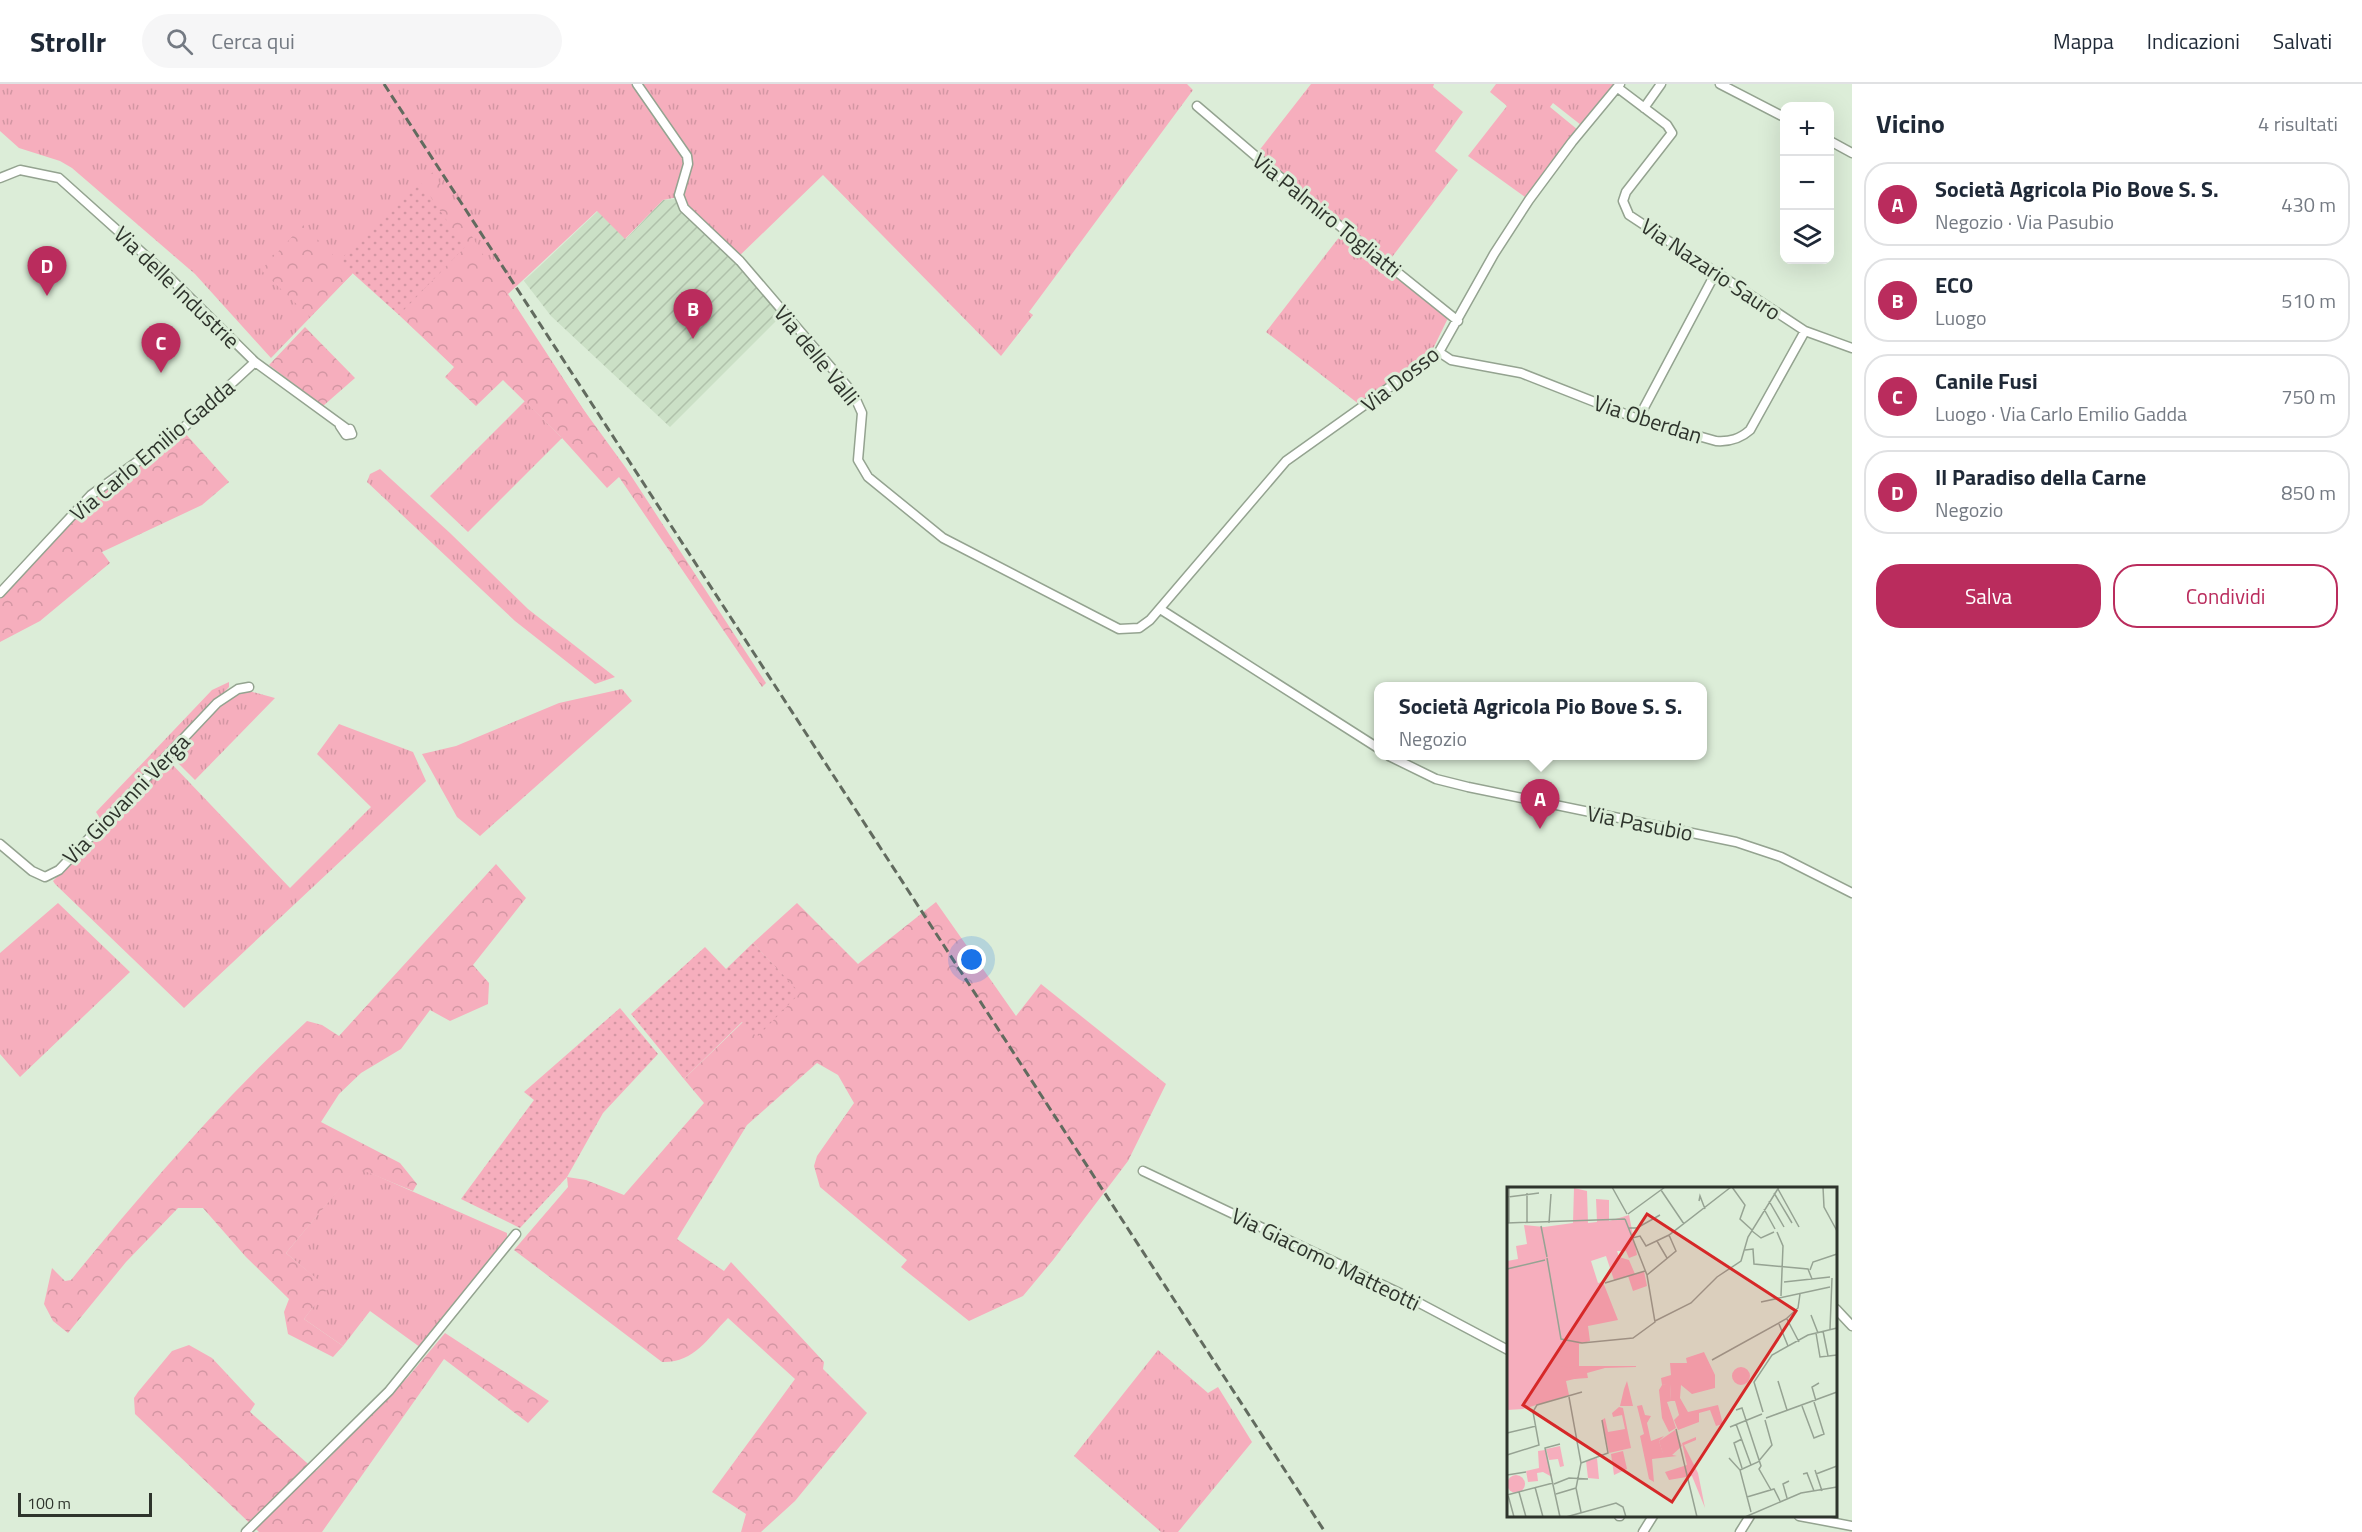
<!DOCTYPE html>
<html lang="it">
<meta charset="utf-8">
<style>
body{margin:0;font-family:"Titillium Web",sans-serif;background:#f6f6f7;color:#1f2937}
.controls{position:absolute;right:18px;top:18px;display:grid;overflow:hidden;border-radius:12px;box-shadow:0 6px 24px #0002}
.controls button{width:54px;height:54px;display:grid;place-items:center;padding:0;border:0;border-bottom:2px solid #e0e1e3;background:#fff;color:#1f2937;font:30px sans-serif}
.scale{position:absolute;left:18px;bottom:15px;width:134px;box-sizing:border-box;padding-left:6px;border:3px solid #2e342c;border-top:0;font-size:16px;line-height:21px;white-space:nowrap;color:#2e342c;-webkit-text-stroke:4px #dcedd8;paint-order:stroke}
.you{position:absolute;left:972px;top:876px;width:21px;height:21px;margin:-15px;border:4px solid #fff;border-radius:50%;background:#1a73e8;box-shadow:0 0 0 9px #1a73e833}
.badge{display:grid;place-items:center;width:39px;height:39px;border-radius:50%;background:#ba2c5d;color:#fff;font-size:20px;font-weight:700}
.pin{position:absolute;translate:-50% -50px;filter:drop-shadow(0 2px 3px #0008)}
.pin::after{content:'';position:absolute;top:32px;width:21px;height:18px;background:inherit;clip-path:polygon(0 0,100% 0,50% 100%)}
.popup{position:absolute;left:1374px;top:598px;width:333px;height:78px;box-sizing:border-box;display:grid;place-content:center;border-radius:12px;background:#fff;filter:drop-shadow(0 2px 4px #0005);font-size:20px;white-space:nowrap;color:#747a83}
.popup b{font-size:22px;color:#1f2937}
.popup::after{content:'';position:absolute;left:50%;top:100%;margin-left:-12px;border:12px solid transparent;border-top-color:#fff}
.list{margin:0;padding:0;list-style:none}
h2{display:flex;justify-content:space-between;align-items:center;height:78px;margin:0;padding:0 24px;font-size:26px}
h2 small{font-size:20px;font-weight:400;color:#747a83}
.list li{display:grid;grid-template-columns:39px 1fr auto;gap:18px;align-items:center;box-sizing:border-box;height:84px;margin:0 12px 12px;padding:0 12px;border:2px solid #e0e1e3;border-radius:24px}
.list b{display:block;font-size:22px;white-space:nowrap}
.list p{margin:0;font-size:20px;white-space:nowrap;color:#747a83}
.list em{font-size:20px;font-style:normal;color:#747a83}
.actions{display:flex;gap:12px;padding:18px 24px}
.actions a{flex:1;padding:14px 0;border:2px solid #ba2c5d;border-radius:24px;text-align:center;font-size:21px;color:#ba2c5d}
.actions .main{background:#ba2c5d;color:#fff}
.icon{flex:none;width:33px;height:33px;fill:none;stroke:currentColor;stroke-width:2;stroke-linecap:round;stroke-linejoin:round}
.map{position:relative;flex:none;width:1852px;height:1448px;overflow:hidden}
header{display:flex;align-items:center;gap:36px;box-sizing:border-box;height:84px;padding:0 30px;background:#fff;border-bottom:2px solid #e0e1e3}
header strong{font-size:28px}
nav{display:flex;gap:33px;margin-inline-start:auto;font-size:21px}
.search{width:420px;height:54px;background:#f6f6f7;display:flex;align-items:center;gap:15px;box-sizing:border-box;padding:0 21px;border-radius:33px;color:#747a83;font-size:22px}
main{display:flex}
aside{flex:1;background:#fff}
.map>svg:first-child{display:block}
.industrial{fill:url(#industrial-furrows)}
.grass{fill:url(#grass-tufts)}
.forest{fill:url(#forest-crowns)}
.garden{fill:url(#garden-dots)}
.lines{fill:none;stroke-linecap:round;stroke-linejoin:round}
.street-casing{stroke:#94a390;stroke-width:11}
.street{stroke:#fff;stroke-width:8}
.rail{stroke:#626b5f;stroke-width:3;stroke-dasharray:9 4.5;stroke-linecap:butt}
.labels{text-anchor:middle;stroke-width:6;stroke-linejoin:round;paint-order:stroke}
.street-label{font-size:22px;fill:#2e342c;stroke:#dcedd8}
.inset-road{fill:none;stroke:#96a393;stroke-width:1.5}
.view{fill:#d62828;fill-opacity:0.15;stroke:#d62828;stroke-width:3}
.inset-edge{fill:none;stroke:#2e342c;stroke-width:3}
</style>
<header>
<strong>Strollr</strong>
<div class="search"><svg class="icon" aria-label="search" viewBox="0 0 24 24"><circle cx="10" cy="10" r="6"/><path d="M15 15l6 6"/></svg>Cerca qui</div>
<nav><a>Mappa</a><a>Indicazioni</a><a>Salvati</a></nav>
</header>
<main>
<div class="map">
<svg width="1852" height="1448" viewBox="0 0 1852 1448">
<defs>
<pattern id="industrial-furrows" width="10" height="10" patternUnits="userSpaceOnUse" patternTransform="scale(1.5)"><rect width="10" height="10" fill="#cbe0c6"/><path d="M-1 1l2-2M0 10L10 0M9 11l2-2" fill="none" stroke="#afc1aa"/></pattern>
<pattern id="grass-tufts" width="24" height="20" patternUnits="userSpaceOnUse" patternTransform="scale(1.5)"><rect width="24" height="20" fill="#f6aebd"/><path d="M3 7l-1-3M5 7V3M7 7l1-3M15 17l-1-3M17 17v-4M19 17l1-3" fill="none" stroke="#d396a3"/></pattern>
<pattern id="forest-crowns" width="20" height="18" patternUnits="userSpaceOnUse" patternTransform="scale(1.5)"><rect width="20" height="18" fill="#f6aebd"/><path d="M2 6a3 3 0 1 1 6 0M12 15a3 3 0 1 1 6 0" fill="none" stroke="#d396a3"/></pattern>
<pattern id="garden-dots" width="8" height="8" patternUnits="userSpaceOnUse" patternTransform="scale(1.5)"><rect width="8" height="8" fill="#f6aebd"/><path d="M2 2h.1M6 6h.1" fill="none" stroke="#d396a3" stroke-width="1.8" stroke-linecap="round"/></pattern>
</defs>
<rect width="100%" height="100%" fill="#dcedd8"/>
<path class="industrial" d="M675,115L680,127L736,180L781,232L670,343L551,232L524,197L598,127L626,155L663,116Z"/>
<path class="grass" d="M0,0H1187L1193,6L1029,228L1033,231L1001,272L823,91L735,176L678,113L663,116L625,155L597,127L508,210L589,334L503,282L479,306L354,188L271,274L195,190L72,84L60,77L19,64L0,47Z
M1311,0H1434L1433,3L1463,28L1435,67L1458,86L1386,181L1449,232L1429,273L1360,321L1266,248L1347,143L1258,68Z
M1496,0H1617L1581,41L1553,19L1550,23L1578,46L1530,111L1527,109L1525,113L1468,72L1507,22L1490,8Z
M525,317L562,354L468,448L430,412Z
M380,385L450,449L528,525L615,593L595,600L515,537L367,398L370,390Z
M229,598V603L101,736L96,728L212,606Z
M622,605L632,617L480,752L457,733L422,670L456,662L559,619Z
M249,607L275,614L195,696L173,674C192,654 222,611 249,607Z
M339,640L413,668L426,697L184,924L55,800L53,797L169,677L290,804L371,723L317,670Z
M58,819L130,888L20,993L0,970V869Z
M357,1083L507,1149V1157L424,1266L370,1227L343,1262L304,1235L327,1204L286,1169Z
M1158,1266L1208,1309L1218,1303L1252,1358L1178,1448H1161L1074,1372Z"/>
<path class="forest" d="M433,88L510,215L583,325L626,384L766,599L762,603L619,393L607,404L562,354L503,296L476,322L445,293L454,283L399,231L465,163L421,100Z
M303,141L352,190L310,233L261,186Z
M305,243L355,294L323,322L269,281Z
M183,347L229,398L202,421L102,468L110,479L40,537L0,558V515L96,412Z
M496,780L526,814L473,881L489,899L488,920L450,937L430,926L401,965L361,989L339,1010L321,1038L400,1079L417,1100L413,1107L357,1084L286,1169L328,1204L304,1235L343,1262L333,1273L288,1250L284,1228L289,1215L246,1173L203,1124H178L126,1178L68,1249L53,1237L44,1220L52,1184L65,1197L71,1196C145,1105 221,1017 307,937L322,941L339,952Z
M936,818L1016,932L1041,900L1166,1000L1128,1077L1053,1176L1023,1212L969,1237L901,1183L907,1176L820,1103L814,1082L817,1072L854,1019L838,991L817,979L747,1041L677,1155L724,1187L731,1178L824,1278L823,1285L867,1329L795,1417L761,1448H741L746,1430L712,1408L795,1295L728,1234C707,1255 694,1279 662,1278L514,1166L568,1103L567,1093L586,1096L624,1111L704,1019L684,995L743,938L799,909L753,859L797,819L858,880Z
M445,1249L549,1317L528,1339L444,1275L322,1448H259L135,1330L134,1314L138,1308L172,1267L189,1261L212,1274L255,1320L250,1328L316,1387L408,1293Z"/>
<path class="garden" d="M421,99L465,163L399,231L339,177Z
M753,859L800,909L757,953L742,938L684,995L631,930L705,863L726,885Z
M620,924L658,970L603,1029L567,1093L520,1144L461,1115L534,1016L524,1008Z"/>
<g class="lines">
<g class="street-casing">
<path id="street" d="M637,0L687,72L688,80L679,111L684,124L740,177L853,309L862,329L858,376L868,393L943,454L1119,545L1139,544L1150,536L1286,377L1439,268L1494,170L1529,116L1572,58L1620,0
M1720,0L1784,33
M1618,4L1667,41L1672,49L1626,108L1623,117L1629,131L1805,247L1852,264
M1197,22L1300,110L1458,237
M1644,24L1661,0
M1830,57L1852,69
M0,94L20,86L59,94L166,190L255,278L347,345
M1439,268L1451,276L1521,289L1638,335L1716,357C1730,358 1740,355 1750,346L1805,247
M1638,335L1716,188
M340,342L346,351L352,350L350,345L345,347
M0,509L91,411L181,346L255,278
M1160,525L1378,664
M1389,672L1436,695L1468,703L1736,758L1781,773L1852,809
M0,760L32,787L45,793L59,786L217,619L238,605L249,603
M1143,1087L1408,1213L1508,1266
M1836,1225L1852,1242
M1619,1432H1620
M1799,1432L1852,1442
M246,1448L389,1307L516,1150
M1643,1448L1653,1432
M1740,1448L1750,1432"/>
</g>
<use href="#street" class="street"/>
<path class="rail" d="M384,0L1325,1448"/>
</g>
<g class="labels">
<g class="street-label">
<text transform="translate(1327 131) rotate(39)" y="8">Via Palmiro Togliatti</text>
<text transform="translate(1711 185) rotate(34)" y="8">Via Nazario Sauro</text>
<text transform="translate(177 203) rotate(44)" y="8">Via delle Industrie</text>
<text transform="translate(817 271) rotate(51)" y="8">Via delle Valli</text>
<text transform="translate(1400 295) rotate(-38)" y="8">Via Dosso</text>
<text transform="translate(1648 335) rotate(18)" y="8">Via Oberdan</text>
<text transform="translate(152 366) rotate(-40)" y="8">Via Carlo Emilio Gadda</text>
<text transform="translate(126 715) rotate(-46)" y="8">Via Giovanni Verga</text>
<text transform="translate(1640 739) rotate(11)" y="8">Via Pasubio</text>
<text transform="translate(1326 1175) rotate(26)" y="8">Via Giacomo Matteotti</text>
</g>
</g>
<g transform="translate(1507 1103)">
<rect width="330" height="330" fill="#dcedd8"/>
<path d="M67,1L80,4L81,36L90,35L89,12L102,13V34L122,28L130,68L122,71L119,64H110L112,70L122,73L128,87L137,84L140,99L126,104L121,89L107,93L99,69L84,74L91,96L96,95L111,133L81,139L83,154L72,157V179L90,180L79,185L80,189L59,194L62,208L16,222L0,223V74L11,72L9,59L20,57L17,38L37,40L66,36ZM225 189a9 9 0 1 1 18 0a9 9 0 1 1-18 0ZM120,194L126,219H113L117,202ZM112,220L116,221L124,261L102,266L95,233L98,231L101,245L118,242L115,228L106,230L105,226ZM168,243L175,259L164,269L156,267L152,254ZM53,259L57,279L53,280L51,272L42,273L39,262ZM116,264L120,282L107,288L104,267ZM90,271L92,292L81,291L79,274Z" fill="#f6aebd"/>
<path d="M197,165L208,188V201L185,207L174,198L173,211L181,225L211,218L216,237L209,239L203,223L192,226V235L171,243L167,233L172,228L168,214H164L163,197L155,198L154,191L164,188L163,176H180L179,171ZM54,179H129V180L98,181L80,186L81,191L66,192L64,181ZM135,218L138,228L144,229L140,236L144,254L157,249L152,254L156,266L170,269L145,272L147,295L142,292L133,249L137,247L130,219ZM189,250V253L177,258L191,286L198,321L185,289L162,293L158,285L180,278L175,256Z" fill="#f6aebd"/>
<path d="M163,196L164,214L160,215L169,241L162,245L155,231L152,203L155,198ZM38,263L45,290L36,285L30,286L31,294L21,295L19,284L32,281L31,264Z" fill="#f6aebd"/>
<path d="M0 297a9 9 0 1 1 18 0a9 9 0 1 1-18 0Z" fill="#f6aebd"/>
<path class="inset-road" d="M105,0L120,27M225,0L238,18L233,32L245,43M316,0L317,20L330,44M271,2L292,40M154,3L177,37M267,6L285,36M1,10L32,6M192,14L193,9L198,22M262,14L277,40M257,22L268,42M121,27L158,0M0,36L118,32M2,36V0M20,36V6M42,36L44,7M34,39L40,70M121,41H130L153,28M245,44L254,51L267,45M270,45L276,59L274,109M125,51L133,49L139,59L162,48L224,0M150,54L160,71M238,63L246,62L247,77L301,82L305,92M40,71L54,152L75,156L126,151L148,135L140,88L118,32M0,82L38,73M303,83L306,75L330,67M140,88L169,64L162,48M277,95L323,90M98,96L138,84M254,115L323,100M304,128L311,146M280,132L292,155M148,134L184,116L210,90L234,74L241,50L272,0M272,137L281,159M323,142L325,91M316,144L321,169M309,146L313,170L330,168M205,173L279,132L291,121L293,107M271,194L280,223M62,210L74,276L69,301M309,214L305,200L312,196M295,219L307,251L317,247L307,215M229,223L235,221L254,279L252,282L264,303M256,225L247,195L265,168L301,148L330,141M259,231L330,205M229,237L244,278M223,240L255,227M169,242L190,330M0,246L29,239M235,252L227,256L235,281M53,257L38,261L53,330M0,268L32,258L26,225L30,218L75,205M222,271L233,283L244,325M74,276L101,266L95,233M233,283L251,275L265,258L258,233M308,283L315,304M296,287L300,286L307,304M309,287L330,279M0,288L19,285M47,297L62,291L81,292M28,300L36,330M69,301L74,325M12,305L19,330M49,307L69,301M0,308L46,296M1,308L7,330M240,310L267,302L273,314M280,311L276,297L282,294M59,330L109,316L116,320L119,330M238,330L294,306L330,300"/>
<path class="view" d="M140,27L289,124L165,315L16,218Z"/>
<rect width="330" height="330" class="inset-edge"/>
</g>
</svg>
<div class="controls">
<button>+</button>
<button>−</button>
<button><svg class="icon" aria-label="layers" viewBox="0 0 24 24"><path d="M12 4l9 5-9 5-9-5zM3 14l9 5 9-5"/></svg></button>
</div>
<div class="scale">100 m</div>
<div class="you"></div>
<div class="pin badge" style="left:1540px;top:745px">A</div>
<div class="popup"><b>Società Agricola Pio Bove S. S.</b>Negozio</div>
<div class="pin badge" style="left:693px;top:255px">B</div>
<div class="pin badge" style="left:161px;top:289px">C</div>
<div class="pin badge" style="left:47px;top:212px">D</div>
</div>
<aside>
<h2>Vicino<small>4 risultati</small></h2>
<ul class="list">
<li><span class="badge">A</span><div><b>Società Agricola Pio Bove S. S.</b><p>Negozio · Via Pasubio</p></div><em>430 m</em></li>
<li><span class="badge">B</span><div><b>ECO</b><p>Luogo</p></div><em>510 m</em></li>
<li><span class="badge">C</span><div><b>Canile Fusi</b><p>Luogo · Via Carlo Emilio Gadda</p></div><em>750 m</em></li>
<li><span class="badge">D</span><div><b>Il Paradiso della Carne</b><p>Negozio</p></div><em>850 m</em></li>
</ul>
<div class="actions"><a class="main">Salva</a><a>Condividi</a></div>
</aside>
</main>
